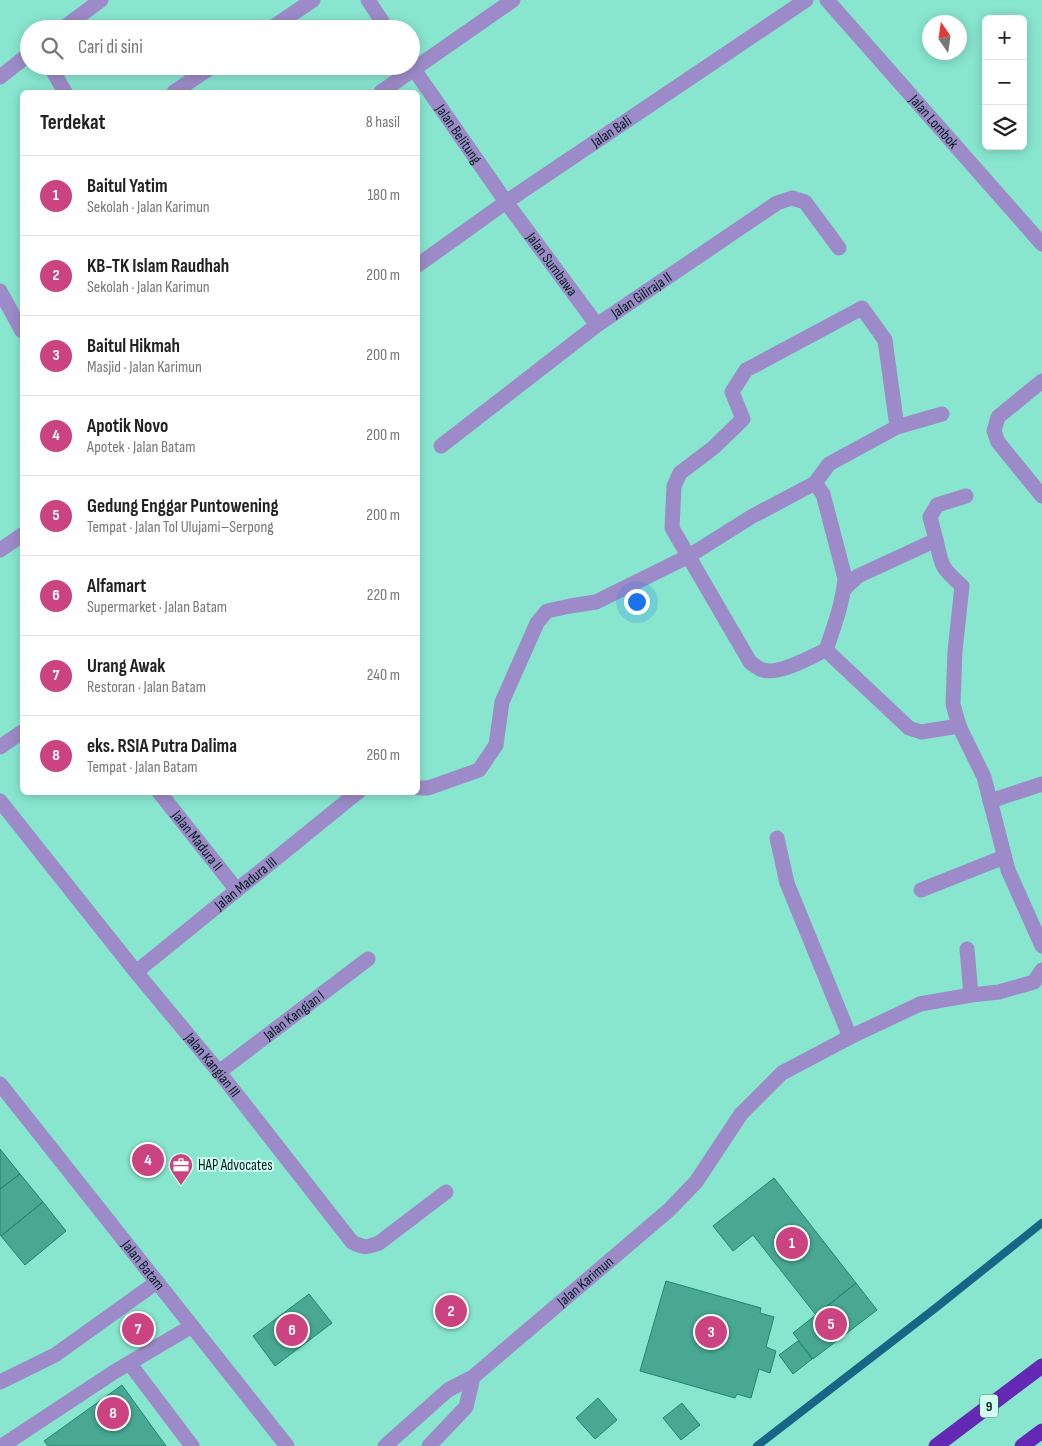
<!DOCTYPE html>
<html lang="id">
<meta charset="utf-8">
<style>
body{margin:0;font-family:"Sofia Sans Condensed",sans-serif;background:#f2f2f2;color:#222}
.controls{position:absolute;right:15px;top:15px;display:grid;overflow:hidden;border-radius:8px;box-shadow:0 2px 12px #0003}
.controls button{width:45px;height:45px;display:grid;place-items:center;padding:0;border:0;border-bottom:1px solid #e0e0e0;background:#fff;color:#222;font:25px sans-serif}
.compass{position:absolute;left:922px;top:15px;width:45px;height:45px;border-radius:50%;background:#fff;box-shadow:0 2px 12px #0003;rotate:347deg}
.you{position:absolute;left:636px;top:601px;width:18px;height:18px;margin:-12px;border:4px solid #fff;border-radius:50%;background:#1a73e8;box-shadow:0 0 0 8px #1a73e833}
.badge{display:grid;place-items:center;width:32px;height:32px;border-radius:50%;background:#cb4380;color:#fff;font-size:16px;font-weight:700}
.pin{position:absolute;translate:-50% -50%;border:2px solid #fff;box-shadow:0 1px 5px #0006}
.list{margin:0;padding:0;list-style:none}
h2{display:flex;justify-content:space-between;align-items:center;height:65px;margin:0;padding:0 20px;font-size:21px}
h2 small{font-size:16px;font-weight:400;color:#767676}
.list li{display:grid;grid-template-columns:32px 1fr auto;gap:15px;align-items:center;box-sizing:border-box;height:80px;padding:0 20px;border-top:1px solid #e0e0e0}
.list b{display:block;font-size:19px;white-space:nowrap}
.list p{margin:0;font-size:16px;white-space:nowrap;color:#767676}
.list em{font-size:16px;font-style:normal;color:#767676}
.icon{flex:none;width:28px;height:28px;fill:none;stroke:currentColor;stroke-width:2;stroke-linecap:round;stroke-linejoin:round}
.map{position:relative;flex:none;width:1042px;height:1446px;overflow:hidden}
.search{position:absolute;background:#fff;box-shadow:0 2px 12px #0003;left:20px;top:20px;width:400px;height:55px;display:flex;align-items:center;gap:12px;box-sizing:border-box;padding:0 18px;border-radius:28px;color:#767676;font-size:19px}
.panel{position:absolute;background:#fff;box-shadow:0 2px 12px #0003;left:20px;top:90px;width:400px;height:705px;border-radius:8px}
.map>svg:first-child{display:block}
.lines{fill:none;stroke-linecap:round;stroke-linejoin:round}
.stream{stroke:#186586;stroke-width:8}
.building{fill:#48a893;stroke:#1e8672}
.minor{stroke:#9c8bc8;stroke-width:15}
.highway{stroke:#6328b4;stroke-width:15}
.labels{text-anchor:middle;stroke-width:4;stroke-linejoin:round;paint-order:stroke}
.shield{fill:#d1fdf1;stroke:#3f6159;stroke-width:1}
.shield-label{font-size:14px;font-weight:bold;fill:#011e18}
.street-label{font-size:15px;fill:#011e18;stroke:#d1fdf1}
.poi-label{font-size:15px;fill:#011e18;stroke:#d1fdf1;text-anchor:start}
</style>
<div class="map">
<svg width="1042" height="1446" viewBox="0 0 1042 1446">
<rect width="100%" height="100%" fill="#88e6cf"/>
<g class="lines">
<path class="stream" d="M757,1446L933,1310L1042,1223"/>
</g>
<path class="building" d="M0,1149L20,1174L0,1189Z
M20,1174L43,1202L1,1236L0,1234V1189Z
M774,1178L856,1283L816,1315L753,1235L733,1251L713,1226Z
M43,1202L66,1231L25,1265L1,1236Z
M666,1281L761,1308L760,1313L774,1317L766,1347L776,1351L770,1373L759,1369L751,1398L737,1394L735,1398L640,1371Z
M856,1283L877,1310L813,1359L793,1333Z
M309,1294L332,1323L275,1366L253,1336Z
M798,1341L812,1359L793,1374L779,1355Z
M122,1385L166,1446H48L44,1441Z
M598,1398L617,1420L595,1439L576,1418Z
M682,1403L700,1425L681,1440L663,1418Z"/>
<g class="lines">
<g class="minor">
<path d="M368,0L387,29"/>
<path id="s1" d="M827,0L1042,244"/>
<path d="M62,29L101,0"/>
<path d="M270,29L313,0"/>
<path id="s2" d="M411,65L506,202L597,325"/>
<path d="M50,66L65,92"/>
<path d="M0,77L29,54"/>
<path d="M174,92L213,66"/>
<path d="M381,92L513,0"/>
<path id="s3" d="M418,265L506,202L806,0"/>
<path d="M0,291L22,331"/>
<path d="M1042,381L998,417L994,431L998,442L1042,496"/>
<path id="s4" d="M441,446L597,325L777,203L792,198L805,202L839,248"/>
<path d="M815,483L823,494L845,578C843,602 834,627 826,650C810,657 780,675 763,670C759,669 754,665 750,662L672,528L674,486L680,473L713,448L743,419L732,392L746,370L862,308L885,340L897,427"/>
<path d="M936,540C942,567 941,567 962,586L955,651L953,704L959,726L984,777L1008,870L1042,946"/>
<path d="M0,550L22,535"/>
<path d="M844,589L858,576L936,540L930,517L937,505L966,496"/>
<path d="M826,650L909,728L921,732L959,726"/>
<path d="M0,747L22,732"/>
<path d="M418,788H428L479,770L496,745L502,702L537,623L547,611L570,606L596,602L689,556L751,517L815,483L829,464L897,427L942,414"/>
<path id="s5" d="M159,792L236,889"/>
<path id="s6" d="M0,801L136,972L219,1072L352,1242C364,1248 366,1248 379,1243L446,1192"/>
<path d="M990,801L1042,784"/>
<path d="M777,838L787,883L850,1037"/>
<path d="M921,890L1004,857"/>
<path d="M967,949L971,995"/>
<path id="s7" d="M136,972L358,792"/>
<path id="s8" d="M219,1072L368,959"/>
<path id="s9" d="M0,1084L287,1446"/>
<path d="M130,1364L192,1446"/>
<path d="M0,1382L55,1355L157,1282"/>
<path d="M2,1446L114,1372L192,1326"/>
<path id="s10" d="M385,1446L448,1390L473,1377L669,1210L696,1182L741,1114L782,1073L850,1037L920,1004L971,995L999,992L1034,982L1042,970"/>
<path d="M429,1446L466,1407L473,1377"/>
</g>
<path class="highway" d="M936,1446L1042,1366
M1022,1446L1042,1431"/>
</g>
<defs>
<g id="office-pin" transform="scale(1.25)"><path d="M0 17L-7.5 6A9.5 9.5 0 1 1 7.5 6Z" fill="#cb4380" stroke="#d1fdf1"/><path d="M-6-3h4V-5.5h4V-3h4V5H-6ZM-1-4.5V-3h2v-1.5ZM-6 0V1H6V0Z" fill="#fff"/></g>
</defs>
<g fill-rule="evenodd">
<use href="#office-pin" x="181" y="1165"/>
</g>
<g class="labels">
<rect class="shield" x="980" y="1394.5" width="18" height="23" rx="4"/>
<g class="shield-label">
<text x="989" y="1411">9</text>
</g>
<g class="street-label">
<text dy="5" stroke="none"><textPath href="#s1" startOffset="162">Jalan Lombok</textPath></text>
<text dy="5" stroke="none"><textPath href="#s3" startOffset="235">Jalan Bali</textPath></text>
<text dy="5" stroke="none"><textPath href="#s2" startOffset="84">Jalan Belitung</textPath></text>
<text dy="5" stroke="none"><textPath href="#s2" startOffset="244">Jalan Sumbawa</textPath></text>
<text dy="5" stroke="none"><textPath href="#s4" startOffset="251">Jalan Giliraja II</textPath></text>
<text dy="5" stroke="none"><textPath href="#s5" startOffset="62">Jalan Madura II</textPath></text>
<text dy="5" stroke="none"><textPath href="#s7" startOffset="141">Jalan Madura III</textPath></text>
<text dy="5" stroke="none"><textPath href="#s8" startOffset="94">Jalan Kangian I</textPath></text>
<text dy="5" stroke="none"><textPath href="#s6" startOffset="339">Jalan Kangian III</textPath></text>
<text dy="5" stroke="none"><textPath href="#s9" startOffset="231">Jalan Batam</textPath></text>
<text dy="5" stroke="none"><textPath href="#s10" startOffset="260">Jalan Karimun</textPath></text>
</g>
<g class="poi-label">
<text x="198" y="1170">HAP Advocates</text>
</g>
</g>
</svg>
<div class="controls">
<button>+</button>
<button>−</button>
<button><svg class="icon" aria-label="layers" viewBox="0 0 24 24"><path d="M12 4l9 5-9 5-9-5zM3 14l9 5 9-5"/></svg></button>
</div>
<svg class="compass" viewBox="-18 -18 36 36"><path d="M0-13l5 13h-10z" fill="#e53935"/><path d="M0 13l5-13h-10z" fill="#767676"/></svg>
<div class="you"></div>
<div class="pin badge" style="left:792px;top:1243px">1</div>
<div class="pin badge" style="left:451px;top:1311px">2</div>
<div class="pin badge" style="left:711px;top:1332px">3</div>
<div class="pin badge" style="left:148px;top:1160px">4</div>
<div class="pin badge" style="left:831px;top:1324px">5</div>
<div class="pin badge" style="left:292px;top:1330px">6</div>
<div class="pin badge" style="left:138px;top:1329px">7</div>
<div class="pin badge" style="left:113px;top:1413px">8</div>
<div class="search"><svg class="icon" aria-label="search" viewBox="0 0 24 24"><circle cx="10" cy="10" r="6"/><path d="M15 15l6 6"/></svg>Cari di sini</div>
<section class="panel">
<h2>Terdekat<small>8 hasil</small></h2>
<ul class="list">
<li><span class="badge">1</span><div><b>Baitul Yatim</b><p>Sekolah · Jalan Karimun</p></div><em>180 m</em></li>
<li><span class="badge">2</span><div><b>KB-TK Islam Raudhah</b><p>Sekolah · Jalan Karimun</p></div><em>200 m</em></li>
<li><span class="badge">3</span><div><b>Baitul Hikmah</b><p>Masjid · Jalan Karimun</p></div><em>200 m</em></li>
<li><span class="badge">4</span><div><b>Apotik Novo</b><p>Apotek · Jalan Batam</p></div><em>200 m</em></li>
<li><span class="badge">5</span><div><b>Gedung Enggar Puntowening</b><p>Tempat · Jalan Tol Ulujami–Serpong</p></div><em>200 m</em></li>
<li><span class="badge">6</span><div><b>Alfamart</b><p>Supermarket · Jalan Batam</p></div><em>220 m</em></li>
<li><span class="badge">7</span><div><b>Urang Awak</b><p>Restoran · Jalan Batam</p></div><em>240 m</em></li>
<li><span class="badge">8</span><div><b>eks. RSIA Putra Dalima</b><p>Tempat · Jalan Batam</p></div><em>260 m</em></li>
</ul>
</section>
</div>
